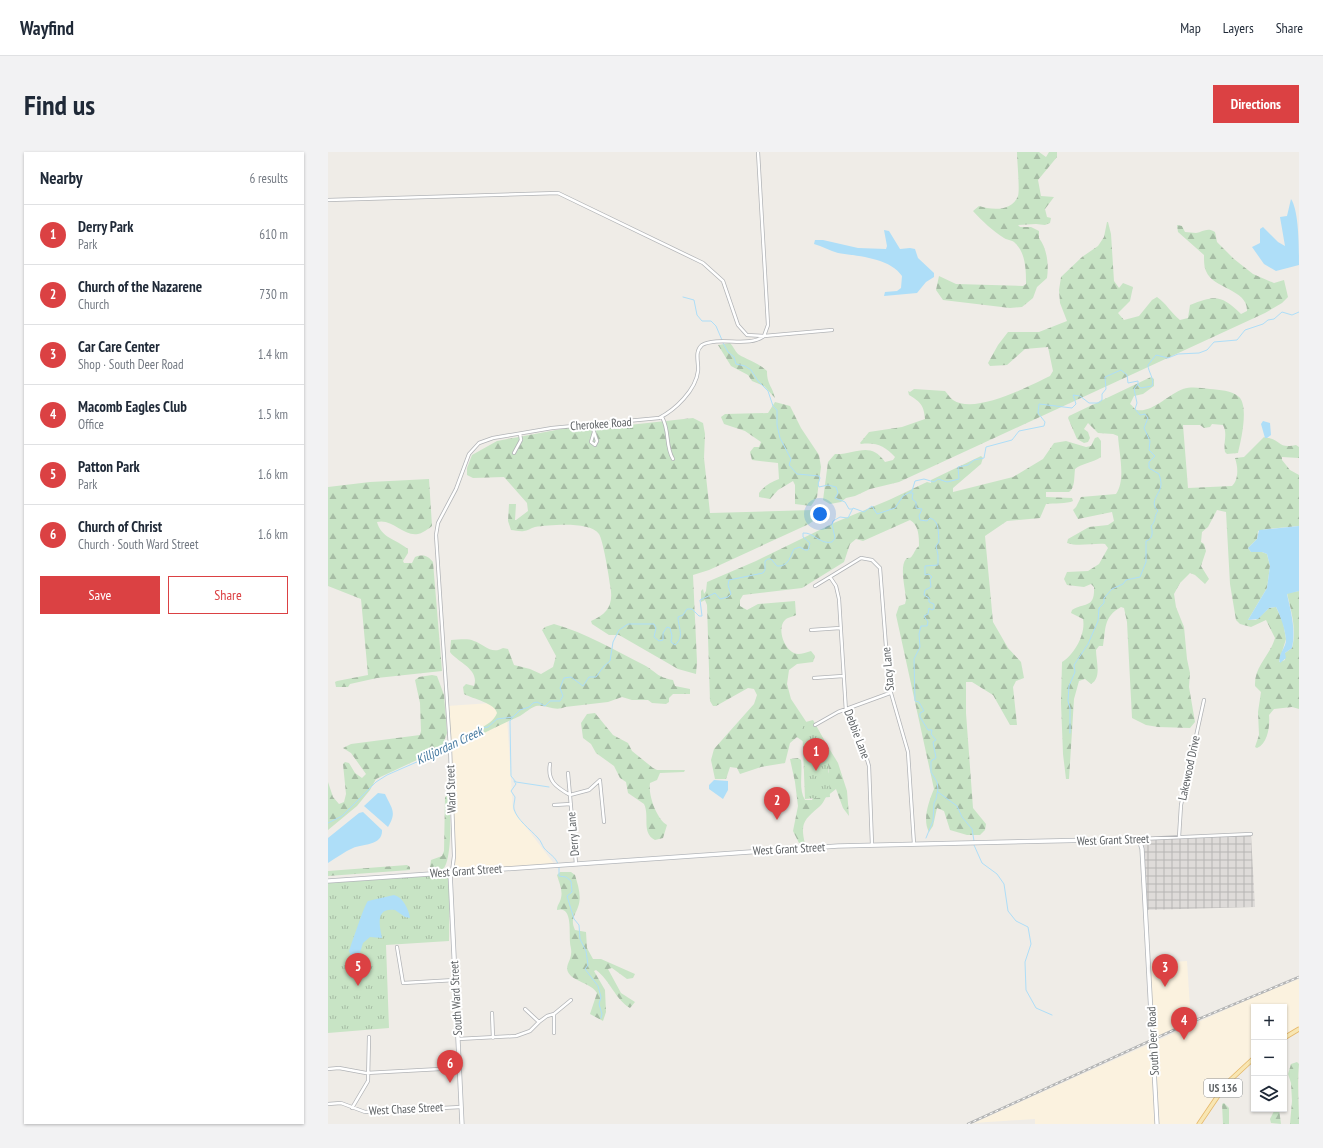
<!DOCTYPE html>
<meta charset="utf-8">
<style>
body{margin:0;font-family:"PT Sans Narrow",sans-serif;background:#f2f2f3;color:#1f2937}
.controls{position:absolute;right:12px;bottom:12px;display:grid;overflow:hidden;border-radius:0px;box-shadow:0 1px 3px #0004}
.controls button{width:36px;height:36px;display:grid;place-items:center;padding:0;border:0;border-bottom:1px solid #e0e1e3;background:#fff;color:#1f2937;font:20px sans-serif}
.you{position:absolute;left:492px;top:362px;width:14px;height:14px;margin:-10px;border:3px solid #fff;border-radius:50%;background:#1a73e8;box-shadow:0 0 0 6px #1a73e833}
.badge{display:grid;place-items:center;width:26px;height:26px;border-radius:50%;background:#db4143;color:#fff;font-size:13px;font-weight:700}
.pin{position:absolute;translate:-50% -33px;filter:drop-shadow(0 1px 2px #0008)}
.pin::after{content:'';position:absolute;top:21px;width:14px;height:12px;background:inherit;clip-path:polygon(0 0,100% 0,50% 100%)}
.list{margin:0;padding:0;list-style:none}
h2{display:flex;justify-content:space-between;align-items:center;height:52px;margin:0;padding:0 16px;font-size:17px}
h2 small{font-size:13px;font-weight:400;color:#747a83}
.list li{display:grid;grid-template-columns:26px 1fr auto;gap:12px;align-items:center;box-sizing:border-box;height:60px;padding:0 16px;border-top:1px solid #e0e1e3}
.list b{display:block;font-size:15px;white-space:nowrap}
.list p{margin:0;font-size:13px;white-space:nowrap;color:#747a83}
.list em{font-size:13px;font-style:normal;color:#747a83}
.actions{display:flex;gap:8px;padding:12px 16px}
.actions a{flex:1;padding:9px 0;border:1px solid #db4143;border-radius:0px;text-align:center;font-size:14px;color:#db4143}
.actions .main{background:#db4143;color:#fff}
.icon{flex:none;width:22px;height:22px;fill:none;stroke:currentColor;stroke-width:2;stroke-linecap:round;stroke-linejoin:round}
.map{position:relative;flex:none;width:971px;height:972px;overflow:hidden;border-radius:0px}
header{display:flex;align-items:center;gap:24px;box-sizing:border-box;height:56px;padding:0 20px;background:#fff;border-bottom:1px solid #e0e1e3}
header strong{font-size:19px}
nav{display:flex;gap:22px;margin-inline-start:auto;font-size:14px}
.intro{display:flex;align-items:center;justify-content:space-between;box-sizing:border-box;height:96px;padding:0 24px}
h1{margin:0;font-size:28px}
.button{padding:10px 18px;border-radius:0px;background:#db4143;color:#fff;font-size:14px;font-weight:700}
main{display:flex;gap:24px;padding:0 24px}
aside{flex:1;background:#fff;border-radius:0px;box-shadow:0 1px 3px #0004}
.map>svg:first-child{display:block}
.commercial{fill:#fbf2df}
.industrial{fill:url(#industrial-grid)}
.forest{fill:url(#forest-firs)}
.park{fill:url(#park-tufts)}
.water{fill:#aedef8}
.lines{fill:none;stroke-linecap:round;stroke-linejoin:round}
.stream{stroke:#aedef8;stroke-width:1}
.street-casing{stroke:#b2b4b7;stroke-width:4}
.secondary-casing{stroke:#b3b6ba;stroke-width:5}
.primary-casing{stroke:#e5b769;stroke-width:5}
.street{stroke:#fff;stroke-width:2.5}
.secondary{stroke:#fff;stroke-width:3.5}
.primary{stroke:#f8e6b2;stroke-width:3.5}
.rail-casing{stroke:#b4b5b5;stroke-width:2.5}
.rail{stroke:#fff;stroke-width:1;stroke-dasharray:3;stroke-linecap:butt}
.labels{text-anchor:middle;stroke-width:4;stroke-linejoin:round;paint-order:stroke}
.shield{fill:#fff;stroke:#8e9193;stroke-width:1}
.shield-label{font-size:11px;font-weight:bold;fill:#5e6265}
.street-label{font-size:12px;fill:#5e6265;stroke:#fff}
.water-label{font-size:13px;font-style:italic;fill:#487ba1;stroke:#fff}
</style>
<header>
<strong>Wayfind</strong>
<nav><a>Map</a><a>Layers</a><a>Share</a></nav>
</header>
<div class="intro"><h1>Find us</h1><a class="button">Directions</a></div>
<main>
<aside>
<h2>Nearby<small>6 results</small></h2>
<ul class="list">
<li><span class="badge">1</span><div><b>Derry Park</b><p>Park</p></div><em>610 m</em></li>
<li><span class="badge">2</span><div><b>Church of the Nazarene</b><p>Church</p></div><em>730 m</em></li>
<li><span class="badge">3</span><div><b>Car Care Center</b><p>Shop · South Deer Road</p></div><em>1.4 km</em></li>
<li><span class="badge">4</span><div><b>Macomb Eagles Club</b><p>Office</p></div><em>1.5 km</em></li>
<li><span class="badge">5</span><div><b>Patton Park</b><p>Park</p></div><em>1.6 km</em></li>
<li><span class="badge">6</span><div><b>Church of Christ</b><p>Church · South Ward Street</p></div><em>1.6 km</em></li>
</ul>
<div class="actions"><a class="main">Save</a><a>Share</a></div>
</aside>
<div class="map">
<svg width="971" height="972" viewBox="0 0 971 972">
<defs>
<pattern id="industrial-grid" width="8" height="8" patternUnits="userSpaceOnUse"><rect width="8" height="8" fill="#dedbd9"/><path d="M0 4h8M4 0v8" fill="none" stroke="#b7b5b4"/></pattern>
<pattern id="forest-firs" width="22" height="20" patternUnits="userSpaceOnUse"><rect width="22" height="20" fill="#c8e4c5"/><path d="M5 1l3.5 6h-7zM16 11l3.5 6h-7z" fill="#a6bca4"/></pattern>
<pattern id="park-tufts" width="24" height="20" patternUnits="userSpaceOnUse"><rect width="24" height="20" fill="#c8e4c5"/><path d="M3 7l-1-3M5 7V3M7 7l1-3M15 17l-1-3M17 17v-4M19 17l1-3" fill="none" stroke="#a6bca4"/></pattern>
</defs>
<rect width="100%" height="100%" fill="#efece7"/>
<path class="commercial" d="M178,550L185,658L227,713L124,720L126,704L119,554Z
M859,809L863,871L825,888L820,812Z
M971,827V877L956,886V855H926V906L904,925L871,972H707V967L646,971L928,844Z"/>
<path class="industrial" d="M923,682L927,755L817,758L814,697L811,687Z"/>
<path class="forest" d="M689,0H711L718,5L721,0H729V5L710,28L713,44L726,45L717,57L719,65L723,66L722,71L717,73L708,72L690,73L692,75H703L711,79V86C719,96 721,113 719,126L709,135L705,146L694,155L682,156L615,148L608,138L611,124L628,132L695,134L698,132C698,119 698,101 687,91C685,88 679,88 676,86C665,79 654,69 645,59L651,54C663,58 684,60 690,44C692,37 689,9 689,0Z
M779,70H780L783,82L786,129L791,136L795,131L805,135L802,149L790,161L796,168L811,164L824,148L829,145C838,151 843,161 852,168L860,166L862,153C888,143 893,143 913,162L919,159C920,137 885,137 878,119C876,115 876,108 876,103L850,80L849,73L854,74L857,80C860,80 865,81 868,81C875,80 879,75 887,80L889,90L906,107L925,122L946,131L956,128L960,145L954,151L937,161L571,330L542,337L527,344L518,346L513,350L502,352L495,348L500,310L507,302C527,303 542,288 557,310L565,308L567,305C557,294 548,290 533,292L532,291L541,280L574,275L597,267C596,254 593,250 581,243L580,239L582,240L586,237L617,239C620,242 622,246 625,248C647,263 701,234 722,224L725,219L720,195L697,197L679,213L662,214L660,211L670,193L680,180H711L739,169L732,151L731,138L733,125L754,105L770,94L776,85Z
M402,191C405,194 407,199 410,202C419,208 431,211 439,219C439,233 444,233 447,246L436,234L424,229L420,223L403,214L390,193Z
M823,225L826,227V234L815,242L806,244L802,252C804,253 807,258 809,258C824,261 841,242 855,237C864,234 873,236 882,237C891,238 904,238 911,245C921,254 913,289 910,301L899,302L897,300C895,290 900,282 895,273L884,272L882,275L876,276L872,273H855L860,336L904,334C911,327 910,315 907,306L916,305L936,285C937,286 939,286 941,286C953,289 951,297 968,293L971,295V306L954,305V308L962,318L971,323V374L939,377L930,379L929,387L920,396L923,400H934L939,402L942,414L939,436L920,468H928L941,456L948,455L955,470L958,487L951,510L957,508V501L964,496C969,477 963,459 959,441L971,439V557L964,555L946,557L941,563C942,574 940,591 929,596L927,595L931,583L930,560L933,540L927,534C926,514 942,504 947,486L938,468L923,475L912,472L908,468L902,432L898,360L889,358L880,375L874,380L873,390L876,392L878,399L873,414L881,427L877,432L867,423L862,421L852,431L846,442L848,455L856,475L859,507L862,521L861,535L867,570L862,576L830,575L818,573L804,566L799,470L796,456L793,455C775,465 778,477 775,494H771L768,498C768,509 774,526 763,532L757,527L751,529L746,547L741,627H738L735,602L733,551L734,510C746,503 758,482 755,467L743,461L744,458C756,450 767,457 766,435L763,432L756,435L739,433L736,427L739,420L760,419L771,412L780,396L777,392C765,391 750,395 739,391L740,387L761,375L780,373L786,369L784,360L750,367L745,358L748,355L753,345L788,342C798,328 791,301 790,284L785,282L770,281L760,271L756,277L760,280L762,286L760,290L756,291L749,287L740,266L741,264Z
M447,250L462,254L473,276L491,303L493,315L489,345L483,354L467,352V333L465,329L450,338L442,347L431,345V341C436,334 443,330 451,327L450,311L424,308L422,300L426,295H431L433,290L417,279L396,272L393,265L397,262L440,261Z
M365,266L375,271L377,282L376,306L382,361L485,358L488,367L481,372L381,418L365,423L369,510L368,522L350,517L291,483H281L264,472L263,469C280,462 286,452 282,433C281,424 275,388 271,382C262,369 222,373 207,375C203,376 199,379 196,379C192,380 187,378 183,378L180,369L181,352H188L187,368H188L200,359L199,351L176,325L145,326L139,323V316L144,303L169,289L249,274H292Z
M770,285L773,289V305C765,311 754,311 747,317C746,326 747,336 741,340H718V345L744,346L745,349C739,352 726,351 718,352L712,366L679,369L657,384L665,470L680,496L693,510L696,526L688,529L685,535L689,573H682L665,543L644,530H638V561L645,656L658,672L657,678L652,683H639L622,678L616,659L609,656L605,674L601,680C594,668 601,649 606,637L568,463L571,454L577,452L578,448C578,439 571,415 578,407C582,404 581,408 584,404C587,400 587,397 591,394C591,385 591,373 582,368L535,389L528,387L522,392L516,410L474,436L415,443L412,448V454L419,458L430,452L467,449L468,463C464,465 460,465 457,468C448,477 457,501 470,502C474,502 479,500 483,499L487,504L485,510L469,512L461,518L459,532L463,547L481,574L491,580L510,611L519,639L521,664L515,656L508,637C505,640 501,642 498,645C496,648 495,652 491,655C476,668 472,671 477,692L471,691L465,679L470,654L467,630L462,607L470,606L473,608C475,621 470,636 477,648H484L501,620L499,607L469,585L462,591L457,611L433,615L412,622L409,616L402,615L398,627H387L383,608L386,597L426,552L429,543L426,537L420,536L388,554H385L382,549L379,453L377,448L373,450V439L375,437L376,442L378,439L379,430L428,409L508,370L561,348L599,330L603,331V328L653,304L655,306L653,312L625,336V340L685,325L715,307L726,291L738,289L758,295L763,294L767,286Z
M101,327L104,374C100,377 95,381 90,382C76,385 64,366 49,370C53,386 68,387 80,397V401L75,409L76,411H84L87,405C96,402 100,404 105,410L114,519L49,526L22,532L20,535H8L7,530L9,529L40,523L33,447L0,434V335L42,330Z
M226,472C258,481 286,498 316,513C329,520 328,525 345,528L347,534L362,537V542H345L341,546V550L338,552L324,551L320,548H304L294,545L280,550L237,555C226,560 219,552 208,554C202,556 197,561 192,564C172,573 153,583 133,592L129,589C139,578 163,577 169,561C167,551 145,547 136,542L135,535L138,532L146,534C152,517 129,510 122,500L123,488C131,488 139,486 146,489C156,492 163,503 175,496L180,497L186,513L202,517L213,522L225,515L228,504L214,478L217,475Z
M104,523L109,524L116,543L119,581L115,592L104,601L48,627L42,638L29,654L0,678V630L5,645L11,652L16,650L18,642L15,612L17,610L21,611L27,621L34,626L38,622L23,601L15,596L23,592L92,583L93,579L92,551L87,528L91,525Z
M267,561L285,583L300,591L304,599L325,616L329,618H357L356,620L332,621L329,628L322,631C320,644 329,667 339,673L335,686L327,688C313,681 322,664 316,652L300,641L298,630L292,626L286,614L268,601L263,592L255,586L253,571L259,562Z
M119,644C124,654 124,710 115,717H104L102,715L103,708L114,704L116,699L117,645Z
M79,713L82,715V718L0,724V719Z
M232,720H243L247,723C250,733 254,745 250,755C247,764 242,767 247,778L258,780L259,796L265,807H273L307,822L305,826L299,827L284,816L280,817L293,841L307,850L302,856C287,847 282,828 268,818L266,819L277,838L278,860L275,869L262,862L269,841C263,831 244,829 240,820C237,814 243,808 243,802C244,798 242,794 242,790C241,781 245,753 229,758C229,753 232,751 233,746C235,738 231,731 229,723Z
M969,910L971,912C969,933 971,951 971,972H962L964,949L963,931L960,922L963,912Z
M896,951L901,956V972H895L894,952Z
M947,957H951L953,972L943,971L942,967Z"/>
<path class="park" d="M485,568L499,593L502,645L477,647L474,571Z
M122,720L121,789L58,793L61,876L0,881V729Z"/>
<path class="water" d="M963,47C971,59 971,95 971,113L948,119L936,112L924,95L932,91V77L935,75L950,90L957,94L952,65L959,64Z
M556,78L561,79L572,97L582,96L587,97L590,106L606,121V125L598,130L589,141L556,144L557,140L569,139L573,136L574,124C562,106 530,104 510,101C502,99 494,94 486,92L487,88H495L530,96L558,97L559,94Z
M935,269L942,271L943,283L939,286H937L933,272Z
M971,374V439L959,442C963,460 968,477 964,496L957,501L958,506L952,511C949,503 958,496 958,488C957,477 953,465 948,455L941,456L930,467L920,468L939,436L942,414L939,402L934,400H923L920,396L929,387L931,378Z
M386,628L400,629V638L395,647L381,637V633Z
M50,641L57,642C64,657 69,660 60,675L36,654Z
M35,660L54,678C55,694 34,692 25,696C16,700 8,706 0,711V686L31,661Z
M66,743C75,745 81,758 82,766L77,765L67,758C46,755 52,775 54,786L42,785L35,791L30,807H24L21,799C24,791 37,751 40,749Z"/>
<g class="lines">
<path class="stream" d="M355,145L366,148L369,163L374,169H383L388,174L394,188
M395,191L400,200L406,205L408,212L417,214L423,218L430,229L440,239L445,254L449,258V273L452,286L463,307L461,313L469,322L491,324L492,326L490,332L491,335L500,333L508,335L510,341L507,346L517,350L521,357H524
M582,341H585L584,347L588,350V356L594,357L591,364L592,368L599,369L602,366C612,369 610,381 611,390L608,394L610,403V413L597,414V423L601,422L604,425L602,427L603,435L597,438L596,443L601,446V450L606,452V457L604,458L601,456L600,462L596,464L600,470L599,474H593L591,482L592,495L586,507L587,549L591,550L596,559L592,561V565L600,578H604L603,582L608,588L605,590L608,606L603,609V620L609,630L610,637L608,647L606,651L605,669L598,686
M184,566L182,569L183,624L188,630L221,635
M742,581V556L740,549L741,534L747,520L746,513L760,492L770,469L771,456L776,451V446L784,437L795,432L798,428L812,425L818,410V389C825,387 825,380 823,374C828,370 826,363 830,359C820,349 833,342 833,332C833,329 832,325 831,322L821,316V310L827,304L821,298L822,289L816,276L820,266L817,262L812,263L807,257L809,251L806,237L810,232
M186,629L188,632L183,639L187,645C187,649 185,653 186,657C189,668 202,677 210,686C213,689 214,693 216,696C222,703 227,704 230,712
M610,640L629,654L634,665L644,677L646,689
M0,671L14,664L48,630L59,623L91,609L118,593L130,591L154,576L160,575L169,567L185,565L192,558L201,555L205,551L209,550L217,554L222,549H232L235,544L232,536L236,526L243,525L255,534L261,525H268L276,514L282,509L285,490L291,478L300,472H326L328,476L326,485L331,489L335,488V481L339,475L342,476L344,484L343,490L347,493C357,485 350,475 350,465L355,463L359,457H364L371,464H374L372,448L387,441L392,447L400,445L403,442L400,433L401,428L435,421L437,418V409L440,407H443L449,414C461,415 462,404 466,397L472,395L477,398H480L482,391L475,385V381C486,380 492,393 504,390L507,386L504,372L505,369L512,365L520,366L525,356L536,360L544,354L549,362L567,356L575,344L584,339L587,329L596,327L606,330L610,327L619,330L631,327L630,315L640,313L646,308L656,306L658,295L684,288L691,279L716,274L717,270L710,261L711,252L744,256L748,252L745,243L752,244L761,251H770L774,248V242L778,237L777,225L793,218L799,223L800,231L810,229V233L813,236L824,234C827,227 820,220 820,213L828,203L840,206L850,202L871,201L879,198L886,190L909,188L917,178L935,172L940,168L946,167L954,160L964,163L971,160
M646,693L654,711L669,722L676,732L680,759L688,769L700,775L703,792L697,810L698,838L708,856L724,863
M231,715V724L238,725L243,729L244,740L239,744L246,767L251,773L252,787L258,799L260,813L257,817L270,834L273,845L271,852L274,862L273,866"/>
<g class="street-casing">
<path id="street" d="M0,48L230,41L375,111L395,129L410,173L419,183L436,184L504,178
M334,265C342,279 337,294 345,307
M264,272L266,280
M266,280L269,289L267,293L263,290Z
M186,301L193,288L192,282
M502,425L508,434L511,447L518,560L535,594L541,614L544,693
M487,434L533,406L544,408L552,416L561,534L580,600L586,692
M483,478L512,476
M486,526L515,524
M487,573L510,560L562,541
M222,612C219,629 228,635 242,643L261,638L272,628
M240,621L248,712
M272,629L276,670
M226,653L243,652
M851,685L853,653L876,548
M811,687L923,682
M124,720L126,704L122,595L108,383L110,371L128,337L141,302L151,291L165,286L224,276L331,266C347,258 368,238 370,219C371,210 366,200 374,193C392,184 421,196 436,184L440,173L430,0
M69,795L75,831L127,828
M197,857L211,870
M164,861L165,886
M226,881V862
M130,887L188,884L202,879L211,870L219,864L226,862L243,848
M0,917L11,916L38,921L131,916
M0,952L13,951L37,960L133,955
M24,956L40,929L41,885"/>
</g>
<g class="secondary-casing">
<path id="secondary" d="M122,720L134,972
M0,729L510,694L811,687L814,697L829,972"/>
</g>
<g class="primary-casing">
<path id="primary" d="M956,886L971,877
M871,972L898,932L926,906"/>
</g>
<use href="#street" class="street"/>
<use href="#secondary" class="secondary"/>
<use href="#primary" class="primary"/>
<g class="rail-casing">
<path id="rail" d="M640,972L861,871L971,825"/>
</g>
<use href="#rail" class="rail"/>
</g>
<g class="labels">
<rect class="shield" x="876" y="927" width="38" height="18" rx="3"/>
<g class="shield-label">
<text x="895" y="940">US 136</text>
</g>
<g class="street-label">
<text transform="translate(273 272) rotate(-4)" y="4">Cherokee Road</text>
<text transform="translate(560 517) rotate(-95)" y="4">Stacy Lane</text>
<text transform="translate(529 582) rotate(69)" y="4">Debbie Lane</text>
<text transform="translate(861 616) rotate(-78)" y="4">Lakewood Drive</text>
<text transform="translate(123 637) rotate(-92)" y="4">Ward Street</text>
<text transform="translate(245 682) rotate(-95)" y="4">Derry Lane</text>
<text transform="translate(785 688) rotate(-2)" y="4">West Grant Street</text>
<text transform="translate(461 697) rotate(-3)" y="4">West Grant Street</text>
<text transform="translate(138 719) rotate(-4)" y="4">West Grant Street</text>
<text transform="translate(128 846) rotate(-93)" y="4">South Ward Street</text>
<text transform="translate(825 889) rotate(-93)" y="4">South Deer Road</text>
<text transform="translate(78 957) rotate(-3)" y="4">West Chase Street</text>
</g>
<g class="water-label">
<text transform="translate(121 593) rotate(-25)" y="5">Killjordan Creek</text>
</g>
</g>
</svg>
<div class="controls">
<button>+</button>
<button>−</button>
<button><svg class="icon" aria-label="layers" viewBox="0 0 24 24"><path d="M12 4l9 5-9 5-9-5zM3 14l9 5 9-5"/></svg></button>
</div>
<div class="you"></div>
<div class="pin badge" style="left:488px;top:619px">1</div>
<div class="pin badge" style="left:449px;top:668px">2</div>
<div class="pin badge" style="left:837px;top:835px">3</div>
<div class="pin badge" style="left:856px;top:888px">4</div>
<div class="pin badge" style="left:30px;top:834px">5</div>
<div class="pin badge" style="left:122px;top:931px">6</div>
</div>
</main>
